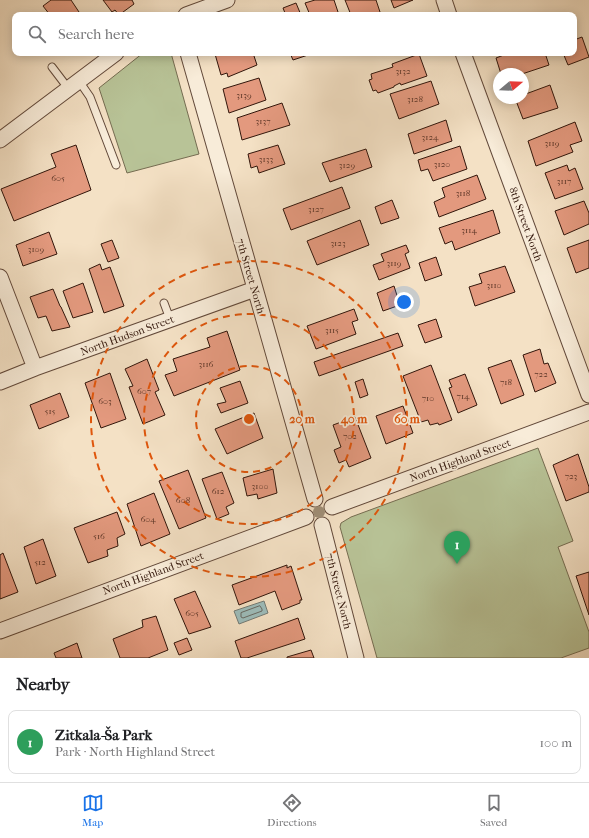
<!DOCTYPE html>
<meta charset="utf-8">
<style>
body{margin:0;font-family:"IM FELL French Canon",serif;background:#f6f6f6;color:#202124}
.compass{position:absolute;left:493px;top:68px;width:36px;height:36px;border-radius:50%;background:#fff;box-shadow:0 2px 10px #0003;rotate:71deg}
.you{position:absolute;left:404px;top:302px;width:14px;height:14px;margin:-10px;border:3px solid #fff;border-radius:50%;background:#1a73e8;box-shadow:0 0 0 6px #1a73e833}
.badge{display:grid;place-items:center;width:26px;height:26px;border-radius:50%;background:#1a73e8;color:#fff;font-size:13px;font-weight:700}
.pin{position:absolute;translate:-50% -33px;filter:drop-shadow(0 1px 2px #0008)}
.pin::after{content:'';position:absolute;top:21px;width:14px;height:12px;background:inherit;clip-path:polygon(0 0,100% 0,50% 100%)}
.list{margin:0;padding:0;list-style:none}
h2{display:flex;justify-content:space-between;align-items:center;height:52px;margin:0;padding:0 16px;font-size:17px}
h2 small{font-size:13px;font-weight:400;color:#757577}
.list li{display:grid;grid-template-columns:26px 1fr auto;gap:12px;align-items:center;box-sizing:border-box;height:64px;margin:0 8px 8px;padding:0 8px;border:1px solid #e0e0e0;border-radius:8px}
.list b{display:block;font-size:15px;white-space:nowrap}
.list p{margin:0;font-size:13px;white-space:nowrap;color:#757577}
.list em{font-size:13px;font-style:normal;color:#757577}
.icon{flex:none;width:22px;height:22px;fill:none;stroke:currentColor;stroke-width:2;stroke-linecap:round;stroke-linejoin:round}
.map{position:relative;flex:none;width:589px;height:658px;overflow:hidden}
.search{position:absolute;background:#fff;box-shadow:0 2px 10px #0003;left:12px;right:12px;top:12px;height:44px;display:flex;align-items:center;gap:10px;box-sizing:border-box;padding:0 14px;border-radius:8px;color:#757577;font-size:15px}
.sheet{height:124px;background:#fff}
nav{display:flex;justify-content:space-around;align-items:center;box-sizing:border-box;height:56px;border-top:1px solid #e0e0e0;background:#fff;font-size:11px;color:#757577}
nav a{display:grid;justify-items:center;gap:2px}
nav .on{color:#1a73e8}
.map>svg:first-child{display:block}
.green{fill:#b8c397;stroke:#756c51}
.water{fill:#9dbcba;stroke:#727a74}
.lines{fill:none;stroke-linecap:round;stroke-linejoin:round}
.shore{stroke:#686962;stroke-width:1}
.building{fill:#e3997e;stroke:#32160b}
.service-casing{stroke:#62493a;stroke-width:9}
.minor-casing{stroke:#62493a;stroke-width:17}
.service{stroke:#f8ecd9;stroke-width:7}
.minor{stroke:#f8ecd9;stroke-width:15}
.tree{fill:#9f8e76}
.ring{fill:none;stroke:#df560c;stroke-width:2;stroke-dasharray:7 5}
.labels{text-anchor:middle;stroke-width:3.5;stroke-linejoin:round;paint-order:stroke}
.number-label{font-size:9px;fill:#5e3728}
.street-label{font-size:11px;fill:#32160b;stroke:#f8ecd9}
.centre{fill:#df560c;stroke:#f8ecd9;stroke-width:2}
.ring-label{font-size:12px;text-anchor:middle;font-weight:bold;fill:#df560c;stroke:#f8ecd9;stroke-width:3.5;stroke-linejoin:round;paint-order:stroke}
</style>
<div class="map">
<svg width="589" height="658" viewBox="0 0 589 658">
<rect width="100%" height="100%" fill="#f4e1c5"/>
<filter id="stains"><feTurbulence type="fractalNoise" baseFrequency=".005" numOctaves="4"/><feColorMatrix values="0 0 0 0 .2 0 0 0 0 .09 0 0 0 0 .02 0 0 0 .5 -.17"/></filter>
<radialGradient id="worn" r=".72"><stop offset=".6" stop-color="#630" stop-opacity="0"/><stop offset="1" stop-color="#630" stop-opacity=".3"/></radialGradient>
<path class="green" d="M143,53H171L199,154L127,173L99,88Z
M538,448L573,541L558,547L589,632V648L561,658H377L340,527L341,523L351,517Z"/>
<path class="water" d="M264,601L268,613L239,624L234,611Z"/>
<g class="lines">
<path class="shore" d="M260,606L262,609V611L243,618L241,617V613Z"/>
</g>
<path class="building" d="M51,0H71L81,15H50L43,6Z
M103,0H132L134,4L119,15L115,10L112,12Z
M315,0H334L339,15H310L305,3Z
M345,0H376L381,15H351Z
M391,0H413L394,8Z
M296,3L301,15H280L285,13L283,8Z
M582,37L589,57L568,65L563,53H574V40Z
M217,53H253L257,65L228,77L227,73L221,75L215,54Z
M290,53H314L293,60Z
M509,53H545L549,65L522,74H501L496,58Z
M419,54L427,76L401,85L400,83L394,86V87L378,93L376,90L373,91L369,80L372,79L371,74L393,67L392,64Z
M259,78L266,100L229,113L223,89Z
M431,81L439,104L399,119L390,94Z
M550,85L558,108L523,119L515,98H523V95Z
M282,103L290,125L242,140L237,118Z
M446,120L452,141L414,154L408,134Z
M575,122L582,141L570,145L573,152L536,166L528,141Z
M76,145L91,190L14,221L1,189L56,167L51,154Z
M278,145L285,164L259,173L257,166L251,168L248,154Z
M460,146L467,169L433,181L428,169L421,171L418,160Z
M366,149L372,167L330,182L322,163Z
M567,165L569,171L575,168L583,189L555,199L545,173Z
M477,175L486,199L439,217L434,202L445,197L442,188Z
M342,187L350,208L291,230L283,209Z
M392,200L399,218L381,224L375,207Z
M584,201L589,213V224L564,235L555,211Z
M493,210L500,233L455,250L452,241L445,244L439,228Z
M360,220L369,245L317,265L307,241Z
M49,232L57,254L23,266L16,245Z
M112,240L119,258L108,262L101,244Z
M589,240V268L576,273L567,248Z
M406,245L409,252L405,254L410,268L379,280L373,265L384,261L381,254Z
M436,257L442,275L425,281L419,263Z
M100,264L102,270L110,267L124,306L104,313L89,269Z
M505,266L515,292L475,306L469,287L482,283L479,274Z
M83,283L93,312L73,318L63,291Z
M394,286L400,305L383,311L377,293Z
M53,289L60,306L61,307L70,327L52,331L46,316L38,318L30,297Z
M354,309L358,320L352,322L356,334L316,349L307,326Z
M436,319L442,337L425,343L418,325Z
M227,331L240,370L174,396L165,375L177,371L173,359L210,347L207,338Z
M398,333L403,346L319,376L314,362Z
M540,349L544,364L548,363L556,383L535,392L523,355Z
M147,359L159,390L155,392L165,415L143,424L129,387L133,386L125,369Z
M511,360L524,395L501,404L488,368Z
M431,365L452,420L439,425L438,423L430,425L428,420L421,422L403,376Z
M110,373L126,419L101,428L85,383Z
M465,374L477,405L458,413L449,388L452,387L449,380Z
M363,379L368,395L360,398L355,382Z
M240,381L248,403L221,413L217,404L226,402L220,388Z
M60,393L69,417L39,429L30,405Z
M403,406L413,433L386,444L376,416Z
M254,413L263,438L227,454L215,429Z
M355,417L371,458L349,467L346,460L339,463L334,450L341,447L333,425Z
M578,454L589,487V492L566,501L553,465Z
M273,469L277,493L258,499L257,494L247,496L243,478Z
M188,470L206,518L179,529L159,481Z
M222,472L234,503L226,507L229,514L217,519L202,479Z
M154,493L170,534L141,546L127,504Z
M117,512L125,534L117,538L118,546L107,550L108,556L88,563L74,528Z
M43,539L56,576L36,584L24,547Z
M3,553L18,592L0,599V555Z
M287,565V568L291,566L302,600H300V603L282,610L275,591L239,605L232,585Z
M589,572V615L576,576Z
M195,591L211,627L189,634L174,599Z
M156,616L168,650L148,658H120L113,639L143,627L142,620Z
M298,618L305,639L247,658H241L235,641Z
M187,638L192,650L179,655L174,643Z
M77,643L82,658H56L54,653Z
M311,650L314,658H287V657Z"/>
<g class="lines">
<g class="service-casing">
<path id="service" d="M52,67L68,88
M79,81L90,97L116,165
M164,303L170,319"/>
</g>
<g class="minor-casing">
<path id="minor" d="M444,0L449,15
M186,15L227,0
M188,53L315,499
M463,53L589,395
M0,140L116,53
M0,277L35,368
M0,382L35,368L255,289
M332,507L589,412
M322,525L356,658
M0,631L306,517"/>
</g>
<use href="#service" class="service"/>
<use href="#minor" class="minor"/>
</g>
<circle class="tree" cx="319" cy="512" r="6"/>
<g class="ring">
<circle cx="249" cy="419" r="53"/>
<circle cx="249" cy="419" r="105"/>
<circle cx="249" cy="419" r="158"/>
</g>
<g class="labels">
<g class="number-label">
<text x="403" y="74">3132</text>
<text x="244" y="98">3139</text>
<text x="415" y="102">3128</text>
<text x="263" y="124">3137</text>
<text x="430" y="140">3124</text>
<text x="552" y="146">3119</text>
<text x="266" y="162">3133</text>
<text x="442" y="167">3120</text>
<text x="347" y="168">3129</text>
<text x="58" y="181">605</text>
<text x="564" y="184">3117</text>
<text x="463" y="196">3118</text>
<text x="316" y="212">3127</text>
<text x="469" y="233">3114</text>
<text x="338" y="246">3123</text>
<text x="36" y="252">3109</text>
<text x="394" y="266">3119</text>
<text x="494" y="288">3110</text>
<text x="332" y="333">3115</text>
<text x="206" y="367">3116</text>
<text x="541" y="377">722</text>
<text x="506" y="385">718</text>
<text x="144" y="394">607</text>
<text x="463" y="399">714</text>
<text x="428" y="401">710</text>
<text x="105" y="404">603</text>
<text x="50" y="414">515</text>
<text x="350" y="439">702</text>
<text x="571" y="479">723</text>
<text x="260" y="489">3100</text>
<text x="218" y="494">612</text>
<text x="183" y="503">608</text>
<text x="148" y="522">604</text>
<text x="99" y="539">516</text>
<text x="40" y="565">512</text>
<text x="192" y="616">605</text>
</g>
<g class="street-label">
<text transform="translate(526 224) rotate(70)" y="4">8th Street North</text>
<text transform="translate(251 276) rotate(74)" y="4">7th Street North</text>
<text transform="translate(127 335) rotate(-20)" y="4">North Hudson Street</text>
<text transform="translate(460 460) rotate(-20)" y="4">North Highland Street</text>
<text transform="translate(153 573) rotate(-20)" y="4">North Highland Street</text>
<text transform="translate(339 591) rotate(76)" y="4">7th Street North</text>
</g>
</g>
<circle cx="249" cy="419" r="6" class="centre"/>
<g class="ring-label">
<text x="302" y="423">20 m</text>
<text x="354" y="423">40 m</text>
<text x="407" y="423">60 m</text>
</g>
<rect width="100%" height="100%" filter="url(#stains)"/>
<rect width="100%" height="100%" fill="url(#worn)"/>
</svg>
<svg class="compass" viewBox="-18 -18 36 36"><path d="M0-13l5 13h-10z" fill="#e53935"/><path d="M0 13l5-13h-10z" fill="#757577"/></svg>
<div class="you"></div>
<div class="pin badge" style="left:457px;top:564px;background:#2e9e5b">1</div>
<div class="search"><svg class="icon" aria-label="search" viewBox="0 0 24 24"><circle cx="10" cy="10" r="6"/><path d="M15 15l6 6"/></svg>Search here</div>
</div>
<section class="sheet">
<h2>Nearby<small></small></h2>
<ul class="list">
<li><span class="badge" style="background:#2e9e5b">1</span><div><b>Zitkala-Ša Park</b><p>Park · North Highland Street</p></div><em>100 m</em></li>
</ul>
</section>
<nav>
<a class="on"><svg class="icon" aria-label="map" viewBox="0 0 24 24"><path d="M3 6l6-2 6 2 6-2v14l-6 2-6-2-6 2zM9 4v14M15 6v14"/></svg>Map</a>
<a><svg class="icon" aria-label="directions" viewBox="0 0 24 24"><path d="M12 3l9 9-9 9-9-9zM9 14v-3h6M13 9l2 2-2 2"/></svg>Directions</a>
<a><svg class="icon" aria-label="saved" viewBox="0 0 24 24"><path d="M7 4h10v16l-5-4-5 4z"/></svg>Saved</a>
</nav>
